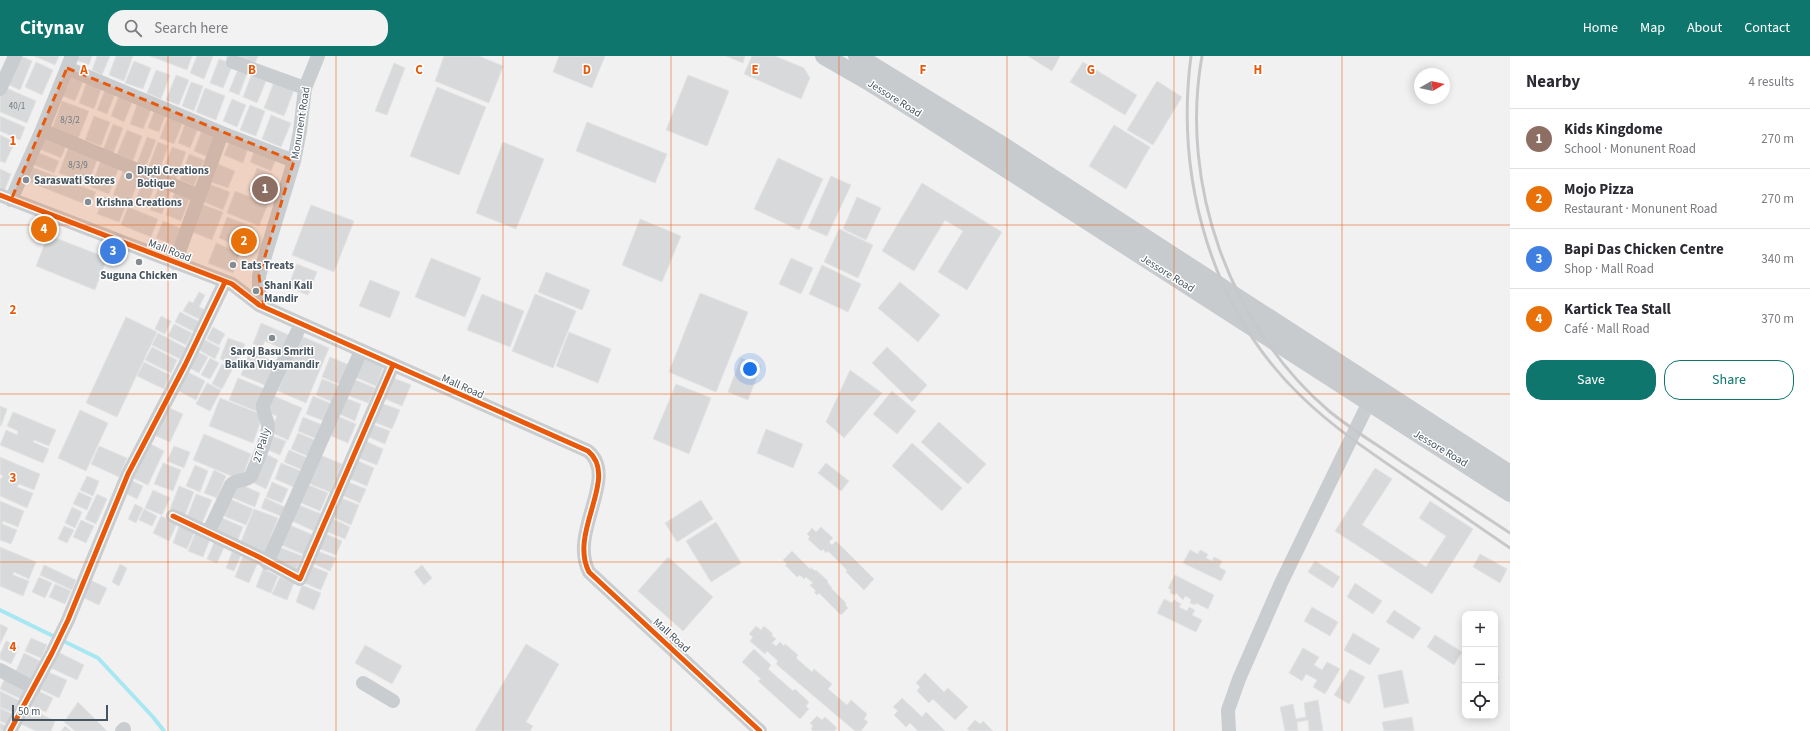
<!DOCTYPE html>
<meta charset="utf-8">
<style>
body{margin:0;font-family:"Source Sans 3",sans-serif;background:#f2f2f3;color:#2b2b33}
.controls{position:absolute;right:12px;bottom:12px;display:grid;overflow:hidden;border-radius:8px;box-shadow:0 2px 10px #0003}
.controls button{width:36px;height:36px;display:grid;place-items:center;padding:0;border:0;border-bottom:1px solid #e1e1e2;background:#fff;color:#2b2b33;font:20px sans-serif}
.compass{position:absolute;left:1414px;top:12px;width:36px;height:36px;border-radius:50%;background:#fff;box-shadow:0 2px 10px #0003;rotate:81deg}
.scale{position:absolute;left:12px;bottom:10px;width:96px;box-sizing:border-box;padding-left:4px;border:2px solid #46555f;border-top:0;font-size:11px;line-height:14px;white-space:nowrap;color:#46555f;-webkit-text-stroke:3px #fff;paint-order:stroke}
.you{position:absolute;left:750px;top:313px;width:14px;height:14px;margin:-10px;border:3px solid #fff;border-radius:50%;background:#1a73e8;box-shadow:0 0 0 6px #1a73e833}
.badge{display:grid;place-items:center;width:26px;height:26px;border-radius:50%;background:#0f766e;color:#fff;font-size:13px;font-weight:700}
.pin{position:absolute;translate:-50% -50%;border:2px solid #fff;box-shadow:0 1px 4px #0006}
.list{margin:0;padding:0;list-style:none}
h2{display:flex;justify-content:space-between;align-items:center;height:52px;margin:0;padding:0 16px;font-size:17px}
h2 small{font-size:13px;font-weight:400;color:#7c7c81}
.list li{display:grid;grid-template-columns:26px 1fr auto;gap:12px;align-items:center;box-sizing:border-box;height:60px;padding:0 16px;border-top:1px solid #e1e1e2}
.list b{display:block;font-size:15px;white-space:nowrap}
.list p{margin:0;font-size:13px;white-space:nowrap;color:#7c7c81}
.list em{font-size:13px;font-style:normal;color:#7c7c81}
.actions{display:flex;gap:8px;padding:12px 16px}
.actions a{flex:1;padding:9px 0;border:1px solid #0f766e;border-radius:16px;text-align:center;font-size:14px;color:#0f766e}
.actions .main{background:#0f766e;color:#fff}
.icon{flex:none;width:22px;height:22px;fill:none;stroke:currentColor;stroke-width:2;stroke-linecap:round;stroke-linejoin:round}
.map{position:relative;flex:none;width:1510px;height:675px;overflow:hidden}
header{display:flex;align-items:center;gap:24px;box-sizing:border-box;height:56px;padding:0 20px;background:#0f766e;color:#fff}
header strong{font-size:19px}
nav{display:flex;gap:22px;margin-inline-start:auto;font-size:14px}
.search{width:280px;height:36px;background:#f2f2f3;display:flex;align-items:center;gap:10px;box-sizing:border-box;padding:0 14px;border-radius:16px;color:#7c7c81;font-size:15px}
main{display:flex}
aside{flex:1;background:#fff}
.map>svg:first-child{display:block}
.lines{fill:none;stroke-linecap:round;stroke-linejoin:round}
.stream{stroke:#a6e7f2;stroke-width:4}
.building{fill:#d8d9da;stroke:#e3e3e4}
.minor{stroke:#cacdd0;stroke-width:14}
.major{stroke:#c7cbce;stroke-width:18}
.rail{stroke:#c6c8ca;stroke-width:3}
.cycleway-casing{stroke:#fff;stroke-width:8}
.cycleway{stroke:#e8590c;stroke-width:5}
.marked{fill:#e8590c;fill-opacity:0.2;stroke:#e8590c;stroke-width:3;stroke-dasharray:8 5;stroke-linejoin:round}
.grid{fill:none;stroke:#e8590c;stroke-width:1;stroke-opacity:0.55}
.poi-dot{fill:#828c92;stroke:#fff;stroke-width:1.5}
.labels{text-anchor:middle;stroke-width:3;stroke-linejoin:round;paint-order:stroke}
.number-label{font-size:9px;fill:#6c777f}
.street-label{font-size:11px;fill:#46555f;stroke:#fff}
.poi-label{font-size:11px;font-weight:bold;fill:#46555f;stroke:#fff;text-anchor:start}
.grid-label{font-size:13px;text-anchor:middle;font-weight:bold;fill:#e8590c;stroke:#fff;stroke-width:3;stroke-linejoin:round;paint-order:stroke}
</style>
<header>
<strong>Citynav</strong>
<div class="search"><svg class="icon" aria-label="search" viewBox="0 0 24 24"><circle cx="10" cy="10" r="6"/><path d="M15 15l6 6"/></svg>Search here</div>
<nav><a>Home</a><a>Map</a><a>About</a><a>Contact</a></nav>
</header>
<main>
<div class="map">
<svg width="1510" height="675" viewBox="0 0 1510 675">
<rect width="100%" height="100%" fill="#f2f1f1"/>
<g class="lines">
<path class="stream" d="M0,554L98,602L153,661L164,675"/>
</g>
<path class="building" d="M21,0L32,5L20,34L5,27Z
M34,0H59L55,9Z
M75,0H92L89,9L74,3Z
M97,0H110L102,19L92,14Z
M116,0H133L124,25L109,19Z
M150,0H192L187,14Z
M197,0H213L204,23L190,17Z
M227,0H258L253,12L226,2Z
M444,0H479L503,10L489,47L435,25Z
M559,0H605L592,32L553,16Z
M726,0H745L743,7Z
M752,0H775L804,12L810,22L801,43L744,18Z
M1028,0H1060L1052,15Z
M219,3L233,8L223,32L210,27Z
M134,5L151,12L143,33L125,27Z
M36,6L53,14L42,39L25,31Z
M1083,6L1137,39L1125,59L1070,26Z
M394,7L405,12L387,59L375,55Z
M239,11L248,15L239,39L229,35Z
M67,14L85,21L75,45L58,38Z
M156,14L170,19L161,43L147,37Z
M176,19L189,24L179,49L166,44Z
M688,19L729,35L707,90L666,74Z
M251,20L266,25L257,47L243,41Z
M88,22L103,28L94,53L79,47Z
M1157,25L1182,41L1153,89L1127,74Z
M191,26L203,30L194,55L182,50Z
M274,26L294,34L284,60L264,52Z
M107,29L117,33L107,58L97,54Z
M4,31L36,45L27,67L0,56V40Z
M437,31L486,51L459,119L410,100Z
M205,32L225,40L216,64L196,56Z
M120,37L134,42L124,66L111,60Z
M139,43L153,49L143,73L130,68Z
M232,43L246,49L237,71L223,65Z
M62,45L89,55L78,83L52,73Z
M250,49L265,55L256,80L240,74Z
M156,50L167,55L159,76L148,72Z
M169,58L184,63L174,88L160,82Z
M271,59L291,67L281,91L262,83Z
M0,60L25,71L20,84L0,75Z
M94,60L110,66L101,90L85,84Z
M186,65L199,70L190,92L178,87Z
M587,66L667,98L655,127L576,95Z
M113,68L123,72L113,98L103,94Z
M1114,69L1150,91L1126,133L1089,110Z
M203,71L217,76L208,101L194,95Z
M127,74L142,80L133,105L117,98Z
M43,77L67,87L61,102L37,92Z
M0,79L15,86L5,107L0,105Z
M147,81L156,84L145,113L136,110Z
M231,82L249,89L243,107L224,99Z
M158,86L168,90L159,116L148,112Z
M503,86L544,103L516,173L476,157Z
M69,90L98,101L88,129L59,117Z
M172,91L186,96L176,123L162,117Z
M256,91L277,100L271,115L250,106Z
M37,96L59,105L54,117L32,108Z
M189,98L204,104L194,130L180,124Z
M778,102L823,123L799,174L754,153Z
M101,104L119,111L109,138L91,131Z
M218,108L235,115L228,132L211,126Z
M29,110L96,136L90,150L24,124Z
M257,112L272,118L264,140L249,134Z
M0,113L11,118L4,136L0,134Z
M123,115L140,121L130,146L113,139Z
M831,120L851,129L827,180L808,172Z
M144,122L156,126L147,151L135,146Z
M160,127L172,132L162,158L150,154Z
M922,127L1002,176L967,234L938,216L963,175L945,164L914,215L882,195Z
M209,128L230,136L223,154L202,145Z
M176,133L191,139L181,165L166,159Z
M235,135L268,148L259,170L227,157Z
M104,141L126,149L119,166L97,158Z
M857,141L881,152L866,184L843,173Z
M201,148L223,156L212,184L190,175Z
M311,149L354,165L334,216L292,199Z
M128,151L158,163L151,181L121,169Z
M227,161L253,171L245,192L219,182Z
M640,163L681,180L662,226L622,209Z
M163,165L182,173L176,190L156,182Z
M839,173L873,189L858,222L824,206Z
M48,179L107,202L95,234L36,210Z
M216,187L240,197L233,217L208,207Z
M431,202L481,222L465,261L415,241Z
M791,202L813,212L801,238L779,228Z
M297,208L317,216L308,239L288,231Z
M822,209L861,228L848,256L809,238Z
M546,216L590,234L582,254L538,236Z
M370,224L400,236L390,262L359,250Z
M900,226L940,259L918,286L878,252Z
M199,236L205,239L199,251L208,255L203,265L183,255L189,245L193,247Z
M700,237L748,256L716,336L669,316Z
M482,238L524,255L510,291L467,274Z
M535,238L576,255L553,312L512,295Z
M180,256L200,266L195,276L175,266Z
M161,260L171,265L165,278L155,273Z
M126,261L157,276L117,361L86,347Z
M261,267L289,279L283,293L265,285L262,291L253,288Z
M174,268L192,277L186,289L168,280Z
M213,271L225,278L219,289L207,283Z
M569,276L611,293L598,327L556,310Z
M158,277L186,292L180,303L152,289Z
M301,280L329,292L306,347L278,335Z
M228,282L245,288L236,309L220,303Z
M205,284L220,292L215,303L199,294Z
M152,291L177,304L171,317L145,304Z
M887,291L927,329L912,346L872,307Z
M196,295L208,301L199,317L188,311Z
M250,295L277,306L267,330L241,319Z
M330,301L352,310L344,330L322,321Z
M210,302L219,307L210,323L201,319Z
M362,302L383,311L376,330L355,321Z
M741,302L761,310L748,344L728,336Z
M144,306L170,319L164,333L137,320Z
M222,308L232,314L222,333L212,328Z
M850,314L882,337L844,382L826,366Z
M186,315L205,325L196,344L177,334Z
M391,321L411,329L402,350L383,342Z
M238,322L265,333L256,355L229,344Z
M322,323L342,331L335,347L316,339Z
M353,323L375,332L368,347L347,339Z
M207,327L221,334L210,355L196,348Z
M676,328L711,342L689,398L653,383Z
M892,335L916,355L897,378L873,358Z
M274,340L302,352L288,384L270,376L277,360L267,356Z
M313,340L334,349L327,366L306,358Z
M343,341L361,348L355,365L337,357Z
M220,342L263,359L253,387L209,370Z
M381,347L400,354L392,373L374,366Z
M0,350L7,353L1,370L0,369Z
M165,350L183,358L170,386L152,378Z
M80,354L108,367L86,415L58,402Z
M13,356L56,374L49,390L34,384L33,386L49,393L43,407L0,389L6,374L17,379L18,375L7,370Z
M337,360L356,368L348,387L329,379Z
M303,361L325,370L319,384L298,375Z
M939,366L986,408L968,428L921,386Z
M371,368L390,375L385,388L366,380Z
M766,373L803,388L793,412L757,397Z
M298,377L317,385L310,401L291,393Z
M204,378L251,398L241,424L193,404Z
M272,380L286,385L280,399L266,393Z
M363,384L383,393L377,409L356,401Z
M147,386L164,395L148,429L131,421Z
M912,387L962,432L942,455L892,410Z
M99,390L127,402L119,421L91,408Z
M174,390L190,396L184,412L167,405Z
M289,394L310,403L305,415L284,406Z
M266,398L278,404L266,433L254,427Z
M320,399L342,408L330,436L308,427Z
M0,401L40,418L34,434L19,428L17,431L33,437L27,452L0,440V422L1,423L3,420L0,418Z
M356,404L374,412L367,430L348,422Z
M163,407L181,414L173,435L154,428Z
M281,407L303,416L296,432L275,423Z
M826,407L849,425L841,435L818,417Z
M195,409L208,415L200,436L186,430Z
M1375,412L1392,423L1362,469L1426,511L1446,480L1419,462L1430,445L1473,473L1432,538L1335,475Z
M214,414L226,420L217,442L204,437Z
M87,420L99,425L93,440L80,434Z
M128,423L143,430L137,443L123,436Z
M272,426L288,433L282,447L266,441Z
M348,426L366,433L360,447L342,439Z
M237,427L260,437L255,451L231,441Z
M306,428L328,437L320,455L299,446Z
M179,430L194,436L185,459L170,453Z
M153,434L170,442L162,459L145,452Z
M79,436L92,442L87,454L73,448Z
M97,438L107,443L96,468L85,463Z
M196,438L212,444L202,467L187,461Z
M265,442L287,452L283,461L261,452Z
M341,442L359,449L351,469L333,461Z
M230,443L253,453L246,469L224,460Z
M701,444L713,463L677,486L665,467Z
M0,445L24,455L18,471L3,465L2,468L17,474L11,488L0,484Z
M135,448L143,452L136,467L128,463Z
M299,449L321,458L314,475L292,465Z
M72,451L82,456L75,472L65,467Z
M144,453L157,460L152,470L139,464Z
M254,453L278,462L264,498L240,488Z
M161,460L177,467L169,485L153,477Z
M222,462L243,471L236,488L215,479Z
M333,463L350,471L345,483L328,476Z
M81,464L94,470L86,487L73,481Z
M716,466L741,507L711,526L686,485Z
M180,468L195,474L187,493L173,487Z
M287,468L313,479L305,499L279,488Z
M64,470L74,474L67,487L58,483Z
M821,471L833,482L829,486L832,489L836,485L874,523L864,534L846,516L847,514L828,495L826,497L823,493L821,495L808,483L810,481L807,478L812,472L816,476Z
M196,475L211,481L203,501L188,495Z
M324,477L342,485L336,499L318,492Z
M215,484L225,489L217,507L207,503Z
M0,491L36,506L29,523L14,516L13,519L29,525L23,540L0,530Z
M279,491L302,500L295,515L273,505Z
M1190,494L1198,498L1200,494L1208,498L1206,502L1212,505L1214,501L1222,505L1219,511L1226,515L1221,525L1183,507Z
M317,495L336,502L330,515L312,507Z
M792,495L810,513L812,512L815,515L816,514L828,525L827,526L832,532H831L846,547L845,548L848,552L841,559L819,537L817,539L814,536L816,535L810,529L813,527L806,521L804,523L800,519L797,521L785,509L787,508L783,504Z
M232,496L241,499L234,515L226,512Z
M1480,498L1507,513L1500,527L1473,511Z
M243,500L258,506L249,527L235,521Z
M668,501L713,541L683,575L638,535Z
M1315,505L1340,521L1333,532L1308,516Z
M120,508L127,512L119,530L112,526Z
M44,509L76,524L72,534L40,519Z
M309,509L328,517L321,534L302,526Z
M422,509L432,522L424,529L414,516Z
M263,513L278,520L271,537L256,531Z
M1175,519L1214,539L1208,553L1196,547L1195,549L1190,547L1191,543L1185,540L1183,544L1176,537L1175,539L1170,537L1171,534L1168,532Z
M39,521L52,527L45,542L32,536Z
M280,521L294,527L287,544L272,538Z
M88,523L107,532L99,549L80,540Z
M1355,527L1382,545L1373,558L1347,541Z
M55,528L71,535L65,548L49,541Z
M302,529L321,537L314,554L296,546Z
M1164,543L1172,547L1174,544L1181,548L1179,551L1187,555L1189,551L1195,554L1192,559L1202,564L1196,576L1157,557Z
M1312,551L1338,566L1330,580L1304,565Z
M1394,554L1421,572L1413,583L1386,566Z
M0,568L8,572L0,588Z
M756,570L761,574L764,570L773,578L771,579L776,583L772,587L776,590L780,586L784,590L785,588L798,599L796,602L812,616L814,613L832,628L828,633L847,649L851,644L867,658L864,663L868,666L861,675H855L776,608L778,605L767,595L765,598L750,585L753,581L749,578Z
M1353,577L1380,593L1370,609L1344,594Z
M1435,579L1462,596L1454,609L1427,591Z
M31,582L47,589L41,602L25,595Z
M6,585L19,591L11,608L0,603V598Z
M526,588L559,608L526,666L533,670L530,675H475Z
M365,589L402,610L392,628L355,607Z
M1303,592L1319,601L1314,609L1322,614L1327,606L1340,613L1325,638L1313,631L1317,624L1306,618L1302,625L1289,617Z
M754,593L771,609L768,613L793,635L795,633L809,646L806,650L809,653L800,663L758,625L761,623L742,606Z
M58,596L84,609L77,624L51,612Z
M24,597L40,605L31,622L16,615Z
M1350,613L1365,621L1349,648L1334,639Z
M1402,614L1409,647L1384,652L1378,619Z
M48,616L67,624L59,642L40,633Z
M925,617L944,636L948,632L968,651L955,664L933,643L929,647L917,635L920,631L916,627Z
M1495,618L1499,621L1495,628Z
M6,620L28,630L21,643L0,633Z
M36,634L53,642L46,656L29,649Z
M0,635L20,645L14,657L0,651Z
M902,642L922,661L926,656L945,675H918L910,667L906,671L894,659L898,655L893,651Z
M1318,644L1323,675H1309L1308,664L1297,666L1298,675H1285L1280,651L1293,648L1296,663L1306,661L1304,647Z
M78,646L107,675H75L64,666Z
M0,652L12,658L7,668L0,665Z
M28,652L55,665L51,675H36L21,668Z
M817,660L822,664L825,661L837,672L834,675H813L811,673L813,670L810,667Z
M1412,661L1414,675H1384L1382,666Z
M975,664L980,668L983,665L993,675H970L967,673Z
M0,667L6,670L4,675H0Z
M65,670L71,675H61Z"/>
<g class="lines">
<path class="minor" d="M233,6L305,32
M67,12L222,77L294,105
M0,33L15,0
M42,74L199,140
M0,139L232,228L259,249L588,395C620,421 568,476 589,516L760,675
M11,144L42,74L72,0
M175,207L222,77
M264,251L259,236V220L294,105L300,75L305,32L318,0
M173,460L259,501L300,523L393,309
M208,477L231,429C236,423 245,426 251,420C256,408 268,382 268,371C268,363 262,357 263,349L301,268
M267,507L361,295
M0,614L34,632
M363,627L393,645
M10,675L52,597L68,564L128,418L185,309L225,226
M122,675L124,673
M1229,675L1228,654L1239,623L1281,527L1369,346L1374,339"/>
<path class="major" d="M824,0L871,27L918,56L1510,437
M857,0L1005,91L1510,418"/>
<path class="rail" d="M1191,0C1175,123 1211,255 1303,342C1334,372 1370,396 1405,420C1440,444 1475,468 1510,492
M1202,0C1179,129 1230,270 1329,355C1352,374 1378,389 1402,406C1438,430 1474,453 1510,477"/>
<g class="cycleway-casing">
<path id="cycleway" d="M0,139L232,228L259,249L588,395C620,421 568,476 589,516L760,675
M173,460L259,501L300,523L393,309
M10,675L52,597L68,564L128,418L185,309L225,226"/>
</g>
<use href="#cycleway" class="cycleway"/>
</g>
<path class="marked" d="M67,12L294,105L259,220L264,251L232,228L11,144Z"/>
<path class="grid" d="M168,0V675M336,0V675M503,0V675M671,0V675M839,0V675M1007,0V675M1174,0V675M1342,0V675M0,169H1510M0,338H1510M0,506H1510"/>
<g class="poi-dot">
<circle cx="129" cy="120" r="4"/>
<circle cx="26" cy="124" r="4"/>
<circle cx="88" cy="146" r="4"/>
<circle cx="139" cy="206" r="4"/>
<circle cx="233" cy="209" r="4"/>
<circle cx="256" cy="235" r="4"/>
<circle cx="272" cy="282" r="4"/>
</g>
<g class="labels">
<g class="number-label">
<text x="17" y="53">40/1</text>
<text x="70" y="67">8/3/2</text>
<text x="78" y="112">8/3/9</text>
</g>
<g class="street-label">
<text transform="translate(895 42) rotate(32)" y="4">Jessore Road</text>
<text transform="translate(300 67) rotate(-81)" y="4">Monunent Road</text>
<text transform="translate(170 194) rotate(21)" y="4">Mall Road</text>
<text transform="translate(1168 217) rotate(32)" y="4">Jessore Road</text>
<text transform="translate(463 330) rotate(24)" y="4">Mall Road</text>
<text transform="translate(261 389) rotate(-73)" y="4">27 Pally</text>
<text transform="translate(1441 392) rotate(31)" y="4">Jessore Road</text>
<text transform="translate(672 579) rotate(42)" y="4">Mall Road</text>
</g>
<g class="poi-label">
<text x="137" y="118">Dipti Creations<tspan x="137" dy="13">Botique</tspan></text>
<text x="34" y="128">Saraswati Stores</text>
<text x="96" y="150">Krishna Creations</text>
<text x="241" y="213">Eats Treats</text>
<text x="139" y="223" text-anchor="middle">Suguna Chicken</text>
<text x="264" y="233">Shani Kali<tspan x="264" dy="13">Mandir</tspan></text>
<text x="272" y="299" text-anchor="middle">Saroj Basu Smriti<tspan x="272" dy="13">Balika Vidyamandir</tspan></text>
</g>
</g>
<g class="grid-label">
<text x="84" y="18">A</text>
<text x="252" y="18">B</text>
<text x="419" y="18">C</text>
<text x="587" y="18">D</text>
<text x="755" y="18">E</text>
<text x="923" y="18">F</text>
<text x="1091" y="18">G</text>
<text x="1258" y="18">H</text>
<text x="13" y="89">1</text>
<text x="13" y="258">2</text>
<text x="13" y="426">3</text>
<text x="13" y="595">4</text>
</g>
</svg>
<div class="controls">
<button>+</button>
<button>−</button>
<button><svg class="icon" aria-label="locate" viewBox="0 0 24 24"><circle cx="12" cy="12" r="6"/><path d="M12 2v4M12 18v4M2 12h4M18 12h4"/></svg></button>
</div>
<svg class="compass" viewBox="-18 -18 36 36"><path d="M0-13l5 13h-10z" fill="#e53935"/><path d="M0 13l5-13h-10z" fill="#7c7c81"/></svg>
<div class="scale">50 m</div>
<div class="you"></div>
<div class="pin badge" style="left:265px;top:133px;background:#8d6e63">1</div>
<div class="pin badge" style="left:244px;top:185px;background:#e8710a">2</div>
<div class="pin badge" style="left:113px;top:195px;background:#3f7fe0">3</div>
<div class="pin badge" style="left:44px;top:173px;background:#e8710a">4</div>
</div>
<aside>
<h2>Nearby<small>4 results</small></h2>
<ul class="list">
<li><span class="badge" style="background:#8d6e63">1</span><div><b>Kids Kingdome</b><p>School · Monunent Road</p></div><em>270 m</em></li>
<li><span class="badge" style="background:#e8710a">2</span><div><b>Mojo Pizza</b><p>Restaurant · Monunent Road</p></div><em>270 m</em></li>
<li><span class="badge" style="background:#3f7fe0">3</span><div><b>Bapi Das Chicken Centre</b><p>Shop · Mall Road</p></div><em>340 m</em></li>
<li><span class="badge" style="background:#e8710a">4</span><div><b>Kartick Tea Stall</b><p>Café · Mall Road</p></div><em>370 m</em></li>
</ul>
<div class="actions"><a class="main">Save</a><a>Share</a></div>
</aside>
</main>
